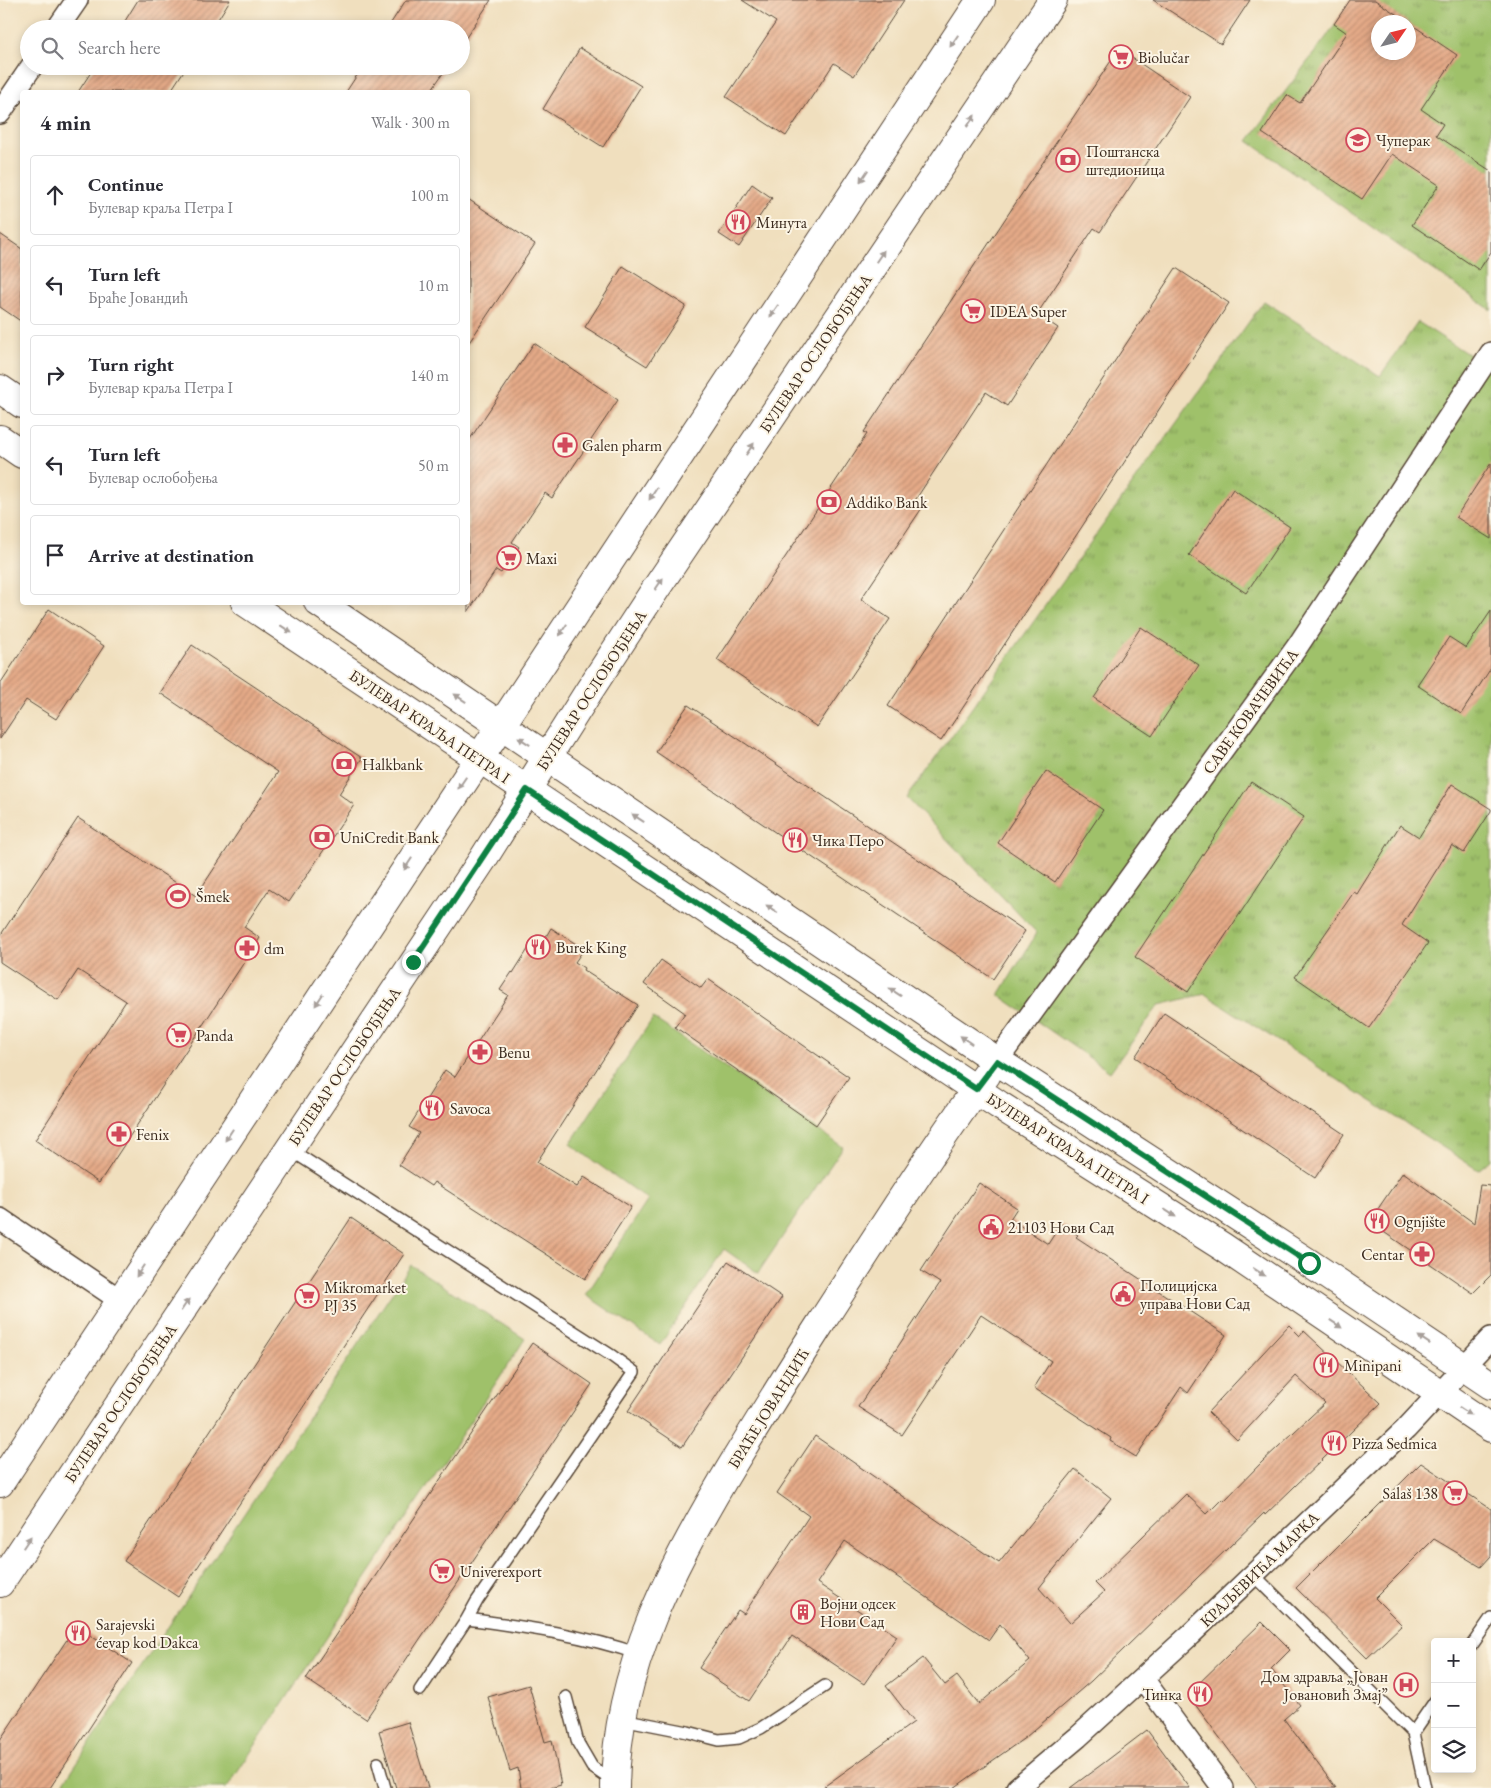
<!DOCTYPE html>
<meta charset="utf-8">
<style>
body{margin:0;font-family:"EB Garamond",serif;background:#f2f2f3;color:#2b2b33}
.controls{position:absolute;right:15px;bottom:15px;display:grid;overflow:hidden;border-radius:5px;box-shadow:0 2px 8px #0003}
.controls button{width:45px;height:45px;display:grid;place-items:center;padding:0;border:0;border-bottom:1px solid #e1e1e2;background:#fff;color:#2b2b33;font:25px sans-serif}
.compass{position:absolute;left:1371px;top:15px;width:45px;height:45px;border-radius:50%;background:#fff;box-shadow:0 2px 8px #0003;rotate:55deg}
.stop{position:absolute;width:15px;height:15px;margin:-11px;border:4px solid #0b8043;border-radius:50%;background:#fff}
.stop.end{background:#0b8043;border-color:#fff;box-shadow:0 1px 5px #0008}
.list{margin:0;padding:0;list-style:none}
h2{display:flex;justify-content:space-between;align-items:center;height:65px;margin:0;padding:0 20px;font-size:21px}
h2 small{font-size:16px;font-weight:400;color:#7c7c81}
.list li{display:grid;grid-template-columns:32px 1fr auto;gap:15px;align-items:center;box-sizing:border-box;height:80px;margin:0 10px 10px;padding:0 10px;border:1px solid #e1e1e2;border-radius:5px}
.list b{display:block;font-size:19px;white-space:nowrap}
.list p{margin:0;font-size:16px;white-space:nowrap;color:#7c7c81}
.list em{font-size:16px;font-style:normal;color:#7c7c81}
.icon{flex:none;width:28px;height:28px;fill:none;stroke:currentColor;stroke-width:2;stroke-linecap:round;stroke-linejoin:round}
.map{position:relative;flex:none;width:1491px;height:1788px;overflow:hidden}
.search{position:absolute;background:#fff;box-shadow:0 2px 8px #0003;left:20px;top:20px;width:450px;height:55px;display:flex;align-items:center;gap:12px;box-sizing:border-box;padding:0 18px;border-radius:28px;color:#7c7c81;font-size:19px}
.panel{position:absolute;background:#fff;box-shadow:0 2px 8px #0003;left:20px;top:90px;width:450px;height:515px;border-radius:5px}
.map>svg:first-child{display:block}
.grass{fill:url(#grass-tufts);stroke:#6d7644;fill-rule:evenodd}
.park{fill:#9fc16b;stroke:#6d7644}
.building{fill:url(#building-hatch);fill-rule:evenodd}
.lines{fill:none;stroke-linecap:round;stroke-linejoin:round}
.service-casing{stroke:#564536;stroke-width:14}
.minor-casing{stroke:#564536;stroke-width:24}
.tertiary-casing{stroke:#564536;stroke-width:30}
.secondary-casing{stroke:#564536;stroke-width:30}
.service{stroke:#fff;stroke-width:11}
.minor{stroke:#fff;stroke-width:21}
.tertiary{stroke:#fff;stroke-width:28}
.secondary{stroke:#fff;stroke-width:28}
.oneway{fill:#a79f9a}
.route{stroke:#0b8043;stroke-width:6}
.labels{text-anchor:middle;stroke-width:4;stroke-linejoin:round;paint-order:stroke}
.poi-label{font-size:16px;fill:#3b2a1e;stroke:#fcf5e5;text-anchor:start}
.street-label{font-size:16px;fill:#3b2a1e;stroke:#fcf5e5}
</style>
<div class="map">
<svg width="1491" height="1788" viewBox="0 0 1491 1788">
<defs>
<pattern id="grass-tufts" width="24" height="20" patternUnits="userSpaceOnUse" patternTransform="scale(1.25)"><rect width="24" height="20" fill="#9fc16b"/><path d="M3 7l-1-3M5 7V3M7 7l1-3M15 17l-1-3M17 17v-4M19 17l1-3" fill="none" stroke="#839d57"/></pattern>
<pattern id="building-hatch" width="6" height="6" patternUnits="userSpaceOnUse" patternTransform="scale(1.25)"><rect width="6" height="6" fill="#e5aa88"/><path d="M-1 1l2-2M0 6l6-6M5 7l2-2" fill="none" stroke="#bb8b6f"/></pattern>
</defs>
<rect width="100%" height="100%" fill="#fcf5e5"/>
<filter id="ink" filterUnits="userSpaceOnUse"><feTurbulence type="fractalNoise" baseFrequency=".02" numOctaves="2"/><feDisplacementMap in="SourceGraphic" scale="10" xChannelSelector="R" yChannelSelector="G"/><feConvolveMatrix kernelMatrix="1 2 1 2 8 2 1 2 1" color-interpolation-filters="sRGB"/></filter>
<filter id="wash" filterUnits="userSpaceOnUse"><feTurbulence type="fractalNoise" baseFrequency=".0096" numOctaves="4" result="noise"/><feDisplacementMap in="SourceGraphic" scale="20" xChannelSelector="R" yChannelSelector="G"/><feGaussianBlur stdDeviation="1.12" result="paint"/><feColorMatrix in="noise" values="0 0 0 0 0 0 0 0 0 0 0 0 0 0 0 0 0 1.4 0 .05"/><feComposite in="paint" operator="in"/></filter>
<g filter="url(#wash)">
<rect width="100%" height="100%" fill="#f0dfbe"/>
<path class="grass" d="M1354,0H1491V310L1248,141ZM1378,22H1408V52H1378Z
M1264,301L1380,376L1418,322L1491,369V1160L1478,1170L1205,994L1159,1005L1110,1072L999,995L1037,933L907,798Z"/>
<path class="park" d="M653,1018L843,1147L758,1273L724,1249L660,1345L586,1295L648,1200L570,1144Z
M411,1265L525,1339L227,1788H60Z"/>
<g id="blocks">
<path class="building" d="M138,0H230L212,29H120Z
M406,0H491L461,45V29H387Z
M742,0H904L854,76L834,63L786,136L726,97L776,22Z
M1153,0H1250L1221,44Z
M1350,0H1375L1457,55L1421,109L1443,124L1436,135L1491,171V252L1479,270L1412,225L1439,185L1392,154L1362,199L1262,133L1287,95L1300,103L1347,33L1334,24ZM1378,22H1408V52H1378Z
M580,48L641,86L603,147L543,109Z
M1119,49L1190,97L1100,232L1094,228L1037,314L1058,328L1007,406L986,392L914,502L922,508L861,599L890,619L817,727L717,660L867,434L864,432L1017,201Z
M95,66H187L170,92H78Z
M363,66H448L430,92H346Z
M752,184L772,198L739,247L719,234Z
M468,199L535,244L468,344Z
M0,234L22,249V322L0,307Z
M623,266L686,306L647,366L585,327Z
M1176,268L1229,303L941,741L888,706Z
M534,343L618,400L552,498L545,493L512,542L519,547L501,573L496,570L468,612V442Z
M1491,463V539L1456,517Z
M1233,489L1290,527L1246,593L1189,555Z
M49,609L104,646L56,719L26,700L0,739V684Z
M1491,611V668L1461,714L1417,685L1449,637L1466,648Z
M1141,627L1199,665L1152,736L1094,698Z
M192,645L362,758L339,794L354,805L289,902L269,889L244,927L260,938L99,1183L35,1140L126,1001L78,970L58,1000L0,962V936L78,818L196,896L278,772L160,693Z
M688,705L1025,931L993,979L656,752Z
M1046,771L1103,810L1055,882L998,843Z
M1251,782L1304,817L1188,992L1135,957Z
M1452,784L1491,809V811L1464,853L1452,845L1402,925L1428,943L1369,1028L1295,977L1354,892L1357,894L1400,825L1419,837Z
M551,928L584,949L575,962L584,968L583,970L638,1005L537,1162L577,1187L584,1177L631,1207L585,1279L434,1182L431,1186L399,1165L419,1133L409,1127L445,1070L455,1077L508,995L500,990L512,972L513,973L537,935L544,940Z
M661,960L701,988L708,979L849,1077L816,1125L675,1027L685,1013L644,984Z
M1164,1013L1344,1134L1315,1178L1135,1057Z
M1403,1172L1474,1223L1480,1185L1491,1186V1275L1473,1293L1369,1222Z
M979,1183L1017,1208L1010,1219L1048,1244L1061,1224L1078,1235L1076,1237L1226,1335L1188,1393L1181,1387L1136,1457L1110,1441L1111,1438L1034,1388L1051,1361L981,1315L902,1435L858,1407L940,1283L921,1271Z
M351,1218L404,1254L178,1597L124,1561Z
M728,1261L782,1297L682,1447L628,1411Z
M1289,1325L1300,1336L1304,1331L1381,1403L1265,1515L1264,1513L1091,1681L1026,1737L954,1788H822L914,1722L886,1686L923,1658L945,1685L957,1676L979,1704L1030,1661L1000,1624L989,1640L845,1541L817,1583L897,1636L864,1684L792,1636L749,1701L699,1668L738,1610L744,1614L809,1516L777,1493L815,1436L999,1563L1075,1469L1111,1498L1039,1588L1070,1623L1104,1592L1095,1583L1186,1494L1207,1514L1222,1499L1224,1501L1262,1462L1325,1403L1296,1376L1237,1440L1208,1412Z
M532,1343L592,1384L366,1719L306,1679Z
M1421,1463L1491,1509V1556L1481,1567L1434,1539L1375,1598L1402,1625L1367,1658L1296,1588Z
M1262,1622L1290,1650L1271,1669L1300,1705L1284,1719L1336,1788H1257L1194,1703L1192,1696L1195,1687Z
M76,1626L132,1663L50,1788H0V1740Z
M529,1685L545,1742L552,1740L561,1785L550,1788H521L518,1768L510,1771L488,1697Z
M408,1722L428,1788H396L379,1731Z
M1147,1730L1190,1788H1070L1105,1762Z"/>
</g>
</g>
<g filter="url(#ink)">
<use href="#blocks" fill-opacity="0" stroke="#564536" stroke-width="1"/>
<g class="lines">
<g class="service-casing">
<path id="service" d="M289,1149L612,1356L634,1372L477,1601L467,1619L420,1690
M1253,1574L1413,1733L1435,1701
M467,1619C525,1627 584,1635 639,1654
M1472,1645L1491,1618
M566,1697L578,1743L592,1767L614,1782
M622,1719L688,1732L719,1740L739,1738L761,1728L825,1686
M1413,1733L1425,1788
M378,1763L385,1788"/>
</g>
<g class="minor-casing">
<path id="minor" d="M57,29L77,0
M0,113L32,66
M997,1061L1297,647L1491,353
M0,1219L120,1300
M1143,1679L1223,1788
M1017,1788L1078,1737L1190,1635L1406,1429L1491,1338"/>
</g>
<g class="tertiary-casing">
<path id="tertiary" d="M0,389L22,404
M0,439L22,454
M245,602L999,1105L1223,1247L1491,1428
M318,602L997,1061L1309,1263L1491,1385
M615,1788C616,1668 674,1561 734,1462C762,1416 790,1371 819,1326C874,1241 928,1156 987,1074"/>
</g>
<g class="secondary-casing">
<path id="secondary" d="M0,1483L981,0
M0,1583L483,859L589,691L657,587L1053,0"/>
</g>
<use href="#service" class="service"/>
<use href="#minor" class="minor"/>
<use href="#tertiary" class="tertiary"/>
<use href="#secondary" class="secondary"/>
</g>
<defs><path id="oneway-solid" d="M-6-.8H1V-3.2L6.5 0L1 3.2V.8H-6Z" transform="scale(1.25)"/></defs>
<g class="oneway">
<use href="#oneway-solid" transform="translate(954 41) rotate(124)"/>
<use href="#oneway-solid" transform="translate(971 121) rotate(-56)"/>
<use href="#oneway-solid" transform="translate(864 176) rotate(124)"/>
<use href="#oneway-solid" transform="translate(880 256) rotate(-56)"/>
<use href="#oneway-solid" transform="translate(774 311) rotate(124)"/>
<use href="#oneway-solid" transform="translate(750 449) rotate(-56)"/>
<use href="#oneway-solid" transform="translate(653 494) rotate(123)"/>
<use href="#oneway-solid" transform="translate(659 584) rotate(-56)"/>
<use href="#oneway-solid" transform="translate(286 629) rotate(34)"/>
<use href="#oneway-solid" transform="translate(563 630) rotate(123)"/>
<use href="#oneway-solid" transform="translate(460 698) rotate(-146)"/>
<use href="#oneway-solid" transform="translate(524 741) rotate(-146)"/>
<use href="#oneway-solid" transform="translate(462 783) rotate(124)"/>
<use href="#oneway-solid" transform="translate(638 818) rotate(-146)"/>
<use href="#oneway-solid" transform="translate(408 864) rotate(123)"/>
<use href="#oneway-solid" transform="translate(772 909) rotate(-146)"/>
<use href="#oneway-solid" transform="translate(895 992) rotate(-146)"/>
<use href="#oneway-solid" transform="translate(319 1000) rotate(123)"/>
<use href="#oneway-solid" transform="translate(966 1040) rotate(-145)"/>
<use href="#oneway-solid" transform="translate(229 1135) rotate(123)"/>
<use href="#oneway-solid" transform="translate(1170 1213) rotate(33)"/>
<use href="#oneway-solid" transform="translate(140 1271) rotate(123)"/>
<use href="#oneway-solid" transform="translate(1259 1272) rotate(34)"/>
<use href="#oneway-solid" transform="translate(185 1305) rotate(-56)"/>
<use href="#oneway-solid" transform="translate(1336 1324) rotate(34)"/>
<use href="#oneway-solid" transform="translate(1424 1340) rotate(-146)"/>
<use href="#oneway-solid" transform="translate(1465 1411) rotate(34)"/>
<use href="#oneway-solid" transform="translate(27 1542) rotate(-56)"/>
</g>
</g>
<g class="lines" filter="url(#ink)">
<path class="route" d="M413,962L527,790L976,1089L997,1061L1309,1263"/>
</g>
<defs>
<g id="supermarket-ring" transform="scale(1.25)"><circle r="9.5" fill="#fcf5e5" stroke="#d1495b" stroke-width="1.5"/><path d="M-6-5.5h2.5l.6 2H6L4.5 2H-2.5L-4.4-4H-6ZM-1.5 3.2a1.3 1.3 0 1 0 .1 0ZM3 3.2a1.3 1.3 0 1 0 .1 0Z" fill="#d1495b"/></g>
<g id="school-ring" transform="scale(1.25)"><circle r="9.5" fill="#fcf5e5" stroke="#d1495b" stroke-width="1.5"/><path d="M0-5L7-2L0 1L-7-2ZM-4 1L0 2.5L4 1V4Q0 6-4 4Z" fill="#d1495b"/></g>
<g id="bank-ring" transform="scale(1.25)"><circle r="9.5" fill="#fcf5e5" stroke="#d1495b" stroke-width="1.5"/><path d="M-6-4H6V4H-6ZM0-2.3a2.3 2.3 0 1 0 0 4.6a2.3 2.3 0 1 0 0-4.6Z" fill="#d1495b"/></g>
<g id="restaurant-ring" transform="scale(1.25)"><circle r="9.5" fill="#fcf5e5" stroke="#d1495b" stroke-width="1.5"/><path d="M-5-6h1v4h1v-4h1v4h1v-4h1v5L-1.5 .5V6h-2V.5L-5-1ZM5-6V6H3V1.5H1.5Q1.5-4 5-6Z" fill="#d1495b"/></g>
<g id="pharmacy-ring" transform="scale(1.25)"><circle r="9.5" fill="#fcf5e5" stroke="#d1495b" stroke-width="1.5"/><path d="M-2-6h4v4h4v4h-4v4h-4v-4h-4v-4h4Z" fill="#d1495b"/></g>
<g id="stadium-ring" transform="scale(1.25)"><circle r="9.5" fill="#fcf5e5" stroke="#d1495b" stroke-width="1.5"/><path d="M0-5a6.5 5 0 1 0 0 10a6.5 5 0 1 0 0-10ZM-3.5-1.8h7v3.6h-7Z" fill="#d1495b"/></g>
<g id="civic-ring" transform="scale(1.25)"><circle r="9.5" fill="#fcf5e5" stroke="#d1495b" stroke-width="1.5"/><path d="M-.6-6.5H3V-4.5H.6V-3L4-1V1h2V6H-6V1h2V-1L-.6-3ZM-1.2 2.5V6h2.4V2.5Z" fill="#d1495b"/></g>
<g id="building-ring" transform="scale(1.25)"><circle r="9.5" fill="#fcf5e5" stroke="#d1495b" stroke-width="1.5"/><path d="M-4-6H4V6H1V3H-1V6H-4ZM-2.5-4.3h1.7v1.8h-1.7ZM.8-4.3h1.7v1.8H.8ZM-2.5-1h1.7V.8h-1.7ZM.8-1h1.7V.8H.8Z" fill="#d1495b"/></g>
<g id="hospital-ring" transform="scale(1.25)"><circle r="9.5" fill="#fcf5e5" stroke="#d1495b" stroke-width="1.5"/><path d="M-5-5h3v3.5h4V-5h3V5h-3V1.5h-4V5h-3Z" fill="#d1495b"/></g>
</defs>
<g fill-rule="evenodd">
<use href="#supermarket-ring" x="1121" y="57"/>
<use href="#school-ring" x="1358" y="140"/>
<use href="#bank-ring" x="1068" y="160"/>
<use href="#restaurant-ring" x="738" y="222"/>
<use href="#supermarket-ring" x="973" y="311"/>
<use href="#pharmacy-ring" x="565" y="445"/>
<use href="#bank-ring" x="829" y="502"/>
<use href="#supermarket-ring" x="509" y="558"/>
<use href="#bank-ring" x="344" y="764"/>
<use href="#bank-ring" x="322" y="837"/>
<use href="#restaurant-ring" x="795" y="840"/>
<use href="#stadium-ring" x="178" y="896"/>
<use href="#restaurant-ring" x="538" y="947"/>
<use href="#pharmacy-ring" x="247" y="948"/>
<use href="#supermarket-ring" x="179" y="1035"/>
<use href="#pharmacy-ring" x="480" y="1052"/>
<use href="#restaurant-ring" x="432" y="1108"/>
<use href="#pharmacy-ring" x="119" y="1134"/>
<use href="#restaurant-ring" x="1377" y="1221"/>
<use href="#civic-ring" x="991" y="1227"/>
<use href="#pharmacy-ring" x="1422" y="1254"/>
<use href="#civic-ring" x="1123" y="1294"/>
<use href="#supermarket-ring" x="307" y="1296"/>
<use href="#restaurant-ring" x="1326" y="1365"/>
<use href="#restaurant-ring" x="1334" y="1443"/>
<use href="#supermarket-ring" x="1455" y="1493"/>
<use href="#supermarket-ring" x="442" y="1571"/>
<use href="#building-ring" x="803" y="1612"/>
<use href="#restaurant-ring" x="78" y="1633"/>
<use href="#hospital-ring" x="1406" y="1685"/>
<use href="#restaurant-ring" x="1200" y="1694"/>
</g>
<g class="labels">
<g class="poi-label">
<text x="1138" y="63">Biolučar</text>
<text x="1376" y="146">Чуперак</text>
<text x="1086" y="157">Поштанска<tspan x="1086" dy="18">штедионица</tspan></text>
<text x="756" y="228">Минута</text>
<text x="990" y="317">IDEA Super</text>
<text x="582" y="451">Galen pharm</text>
<text x="846" y="508">Addiko Bank</text>
<text x="526" y="564">Maxi</text>
<text x="362" y="770">Halkbank</text>
<text x="340" y="843">UniCredit Bank</text>
<text x="812" y="846">Чика Перо</text>
<text x="196" y="902">Šmek</text>
<text x="556" y="953">Burek King</text>
<text x="264" y="954">dm</text>
<text x="196" y="1041">Panda</text>
<text x="498" y="1058">Benu</text>
<text x="450" y="1114">Savoca</text>
<text x="136" y="1140">Fenix</text>
<text x="1394" y="1227">Ognjište</text>
<text x="1008" y="1233">21103 Нови Сад</text>
<text x="1404" y="1260" text-anchor="end">Centar</text>
<text x="1140" y="1291">Полицијска<tspan x="1140" dy="18">управа Нови Сад</tspan></text>
<text x="324" y="1293">Mikromarket<tspan x="324" dy="18">PJ 35</tspan></text>
<text x="1344" y="1371">Minipani</text>
<text x="1352" y="1449">Pizza Sedmica</text>
<text x="1438" y="1499" text-anchor="end">Salaš 138</text>
<text x="460" y="1577">Univerexport</text>
<text x="820" y="1609">Војни одсек<tspan x="820" dy="18">Нови Сад</tspan></text>
<text x="96" y="1630">Sarajevski<tspan x="96" dy="18">ćevap kod Dakca</tspan></text>
<text x="1388" y="1682" text-anchor="end">Дом здравља „Јован<tspan x="1388" dy="18">Јовановић Змај”</tspan></text>
<text x="1182" y="1700" text-anchor="end">Тинка</text>
</g>
<g class="street-label">
<text transform="translate(815 353) rotate(-56)" y="6">БУЛЕВАР ОСЛОБОЂЕЊА</text>
<text transform="translate(591 690) rotate(-57)" y="6">БУЛЕВАР ОСЛОБОЂЕЊА</text>
<text transform="translate(1250 711) rotate(-54)" y="6">САВЕ КОВАЧЕВИЋА</text>
<text transform="translate(430 726) rotate(34)" y="6">БУЛЕВАР КРАЉА ПЕТРА I</text>
<text transform="translate(344 1066) rotate(-56)" y="6">БУЛЕВАР ОСЛОБОЂЕЊА</text>
<text transform="translate(1068 1148) rotate(33)" y="6">БУЛЕВАР КРАЉА ПЕТРА I</text>
<text transform="translate(120 1403) rotate(-56)" y="6">БУЛЕВАР ОСЛОБОЂЕЊА</text>
<text transform="translate(768 1408) rotate(-58)" y="6">БРАЋЕ ЈОВАНДИЋ</text>
<text transform="translate(1259 1569) rotate(-44)" y="6">КРАЉЕВИЋА МАРКА</text>
</g>
</g>
</svg>
<div class="controls">
<button>+</button>
<button>−</button>
<button><svg class="icon" aria-label="layers" viewBox="0 0 24 24"><path d="M12 4l9 5-9 5-9-5zM3 14l9 5 9-5"/></svg></button>
</div>
<svg class="compass" viewBox="-18 -18 36 36"><path d="M0-13l5 13h-10z" fill="#e53935"/><path d="M0 13l5-13h-10z" fill="#7c7c81"/></svg>
<div class="stop" style="left:1309px;top:1263px"></div>
<div class="stop end" style="left:413px;top:962px"></div>
<div class="search"><svg class="icon" aria-label="search" viewBox="0 0 24 24"><circle cx="10" cy="10" r="6"/><path d="M15 15l6 6"/></svg>Search here</div>
<section class="panel">
<h2>4 min<small>Walk · 300 m</small></h2>
<ul class="list">
<li><svg class="icon" aria-label="ahead" viewBox="0 0 24 24"><path d="M12 20V5M6 11l6-6 6 6"/></svg><div><b>Continue</b><p>Булевар краља Петра I</p></div><em>100 m</em></li>
<li><svg class="icon" aria-label="left" viewBox="0 0 24 24"><path d="M17 20v-9H6M10 6l-5 5 5 5"/></svg><div><b>Turn left</b><p>Браће Јовандић</p></div><em>10 m</em></li>
<li><svg class="icon" aria-label="right" viewBox="0 0 24 24"><path d="M7 20v-9h11M14 6l5 5-5 5"/></svg><div><b>Turn right</b><p>Булевар краља Петра I</p></div><em>140 m</em></li>
<li><svg class="icon" aria-label="left" viewBox="0 0 24 24"><path d="M17 20v-9H6M10 6l-5 5 5 5"/></svg><div><b>Turn left</b><p>Булевар ослобођења</p></div><em>50 m</em></li>
<li><svg class="icon" aria-label="arrive" viewBox="0 0 24 24"><path d="M6 21V4h12l-3 4 3 4H6"/></svg><div><b>Arrive at destination</b></div></li>
</ul>
</section>
</div>
